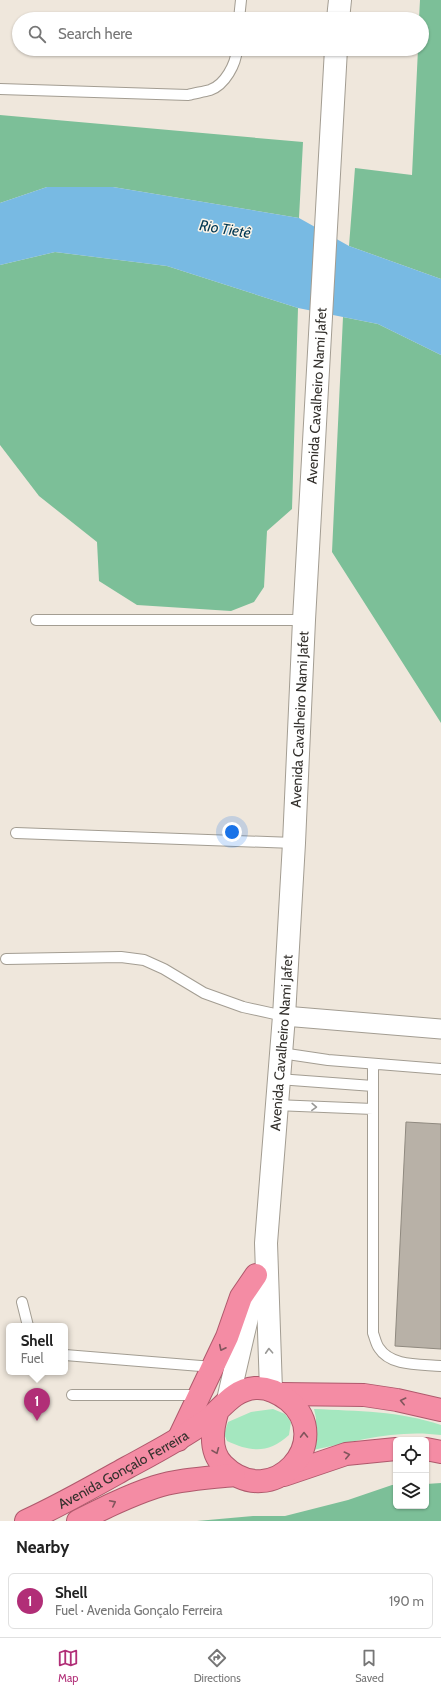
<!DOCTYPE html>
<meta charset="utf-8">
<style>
body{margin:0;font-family:Cabin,sans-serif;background:#f2f2f2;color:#222}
.controls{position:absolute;right:12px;bottom:12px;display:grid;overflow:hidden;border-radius:6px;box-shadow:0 1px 3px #0004}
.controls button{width:36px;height:36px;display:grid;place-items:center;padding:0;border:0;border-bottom:1px solid #e0e0e0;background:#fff;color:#222;font:20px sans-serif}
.you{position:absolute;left:232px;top:832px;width:14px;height:14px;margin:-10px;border:3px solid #fff;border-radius:50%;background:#1a73e8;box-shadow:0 0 0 6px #1a73e833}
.badge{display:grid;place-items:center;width:26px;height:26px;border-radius:50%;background:#b12e77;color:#fff;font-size:13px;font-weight:700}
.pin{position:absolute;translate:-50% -33px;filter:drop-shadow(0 1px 2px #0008)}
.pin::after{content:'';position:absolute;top:21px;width:14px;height:12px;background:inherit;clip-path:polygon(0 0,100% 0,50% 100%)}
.popup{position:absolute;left:6px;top:1323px;width:62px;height:52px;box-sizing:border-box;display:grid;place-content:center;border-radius:6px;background:#fff;filter:drop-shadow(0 1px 3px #0005);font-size:13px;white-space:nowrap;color:#767676}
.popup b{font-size:15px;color:#222}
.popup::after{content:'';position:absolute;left:50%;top:100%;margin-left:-8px;border:8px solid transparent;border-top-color:#fff}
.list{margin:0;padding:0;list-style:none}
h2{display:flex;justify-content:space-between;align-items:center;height:52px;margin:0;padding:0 16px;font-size:17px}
h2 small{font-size:13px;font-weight:400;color:#767676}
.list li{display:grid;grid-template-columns:26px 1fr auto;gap:12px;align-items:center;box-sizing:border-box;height:56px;margin:0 8px 8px;padding:0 8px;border:1px solid #e0e0e0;border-radius:6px}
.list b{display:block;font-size:15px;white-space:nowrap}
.list p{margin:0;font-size:13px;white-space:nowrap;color:#767676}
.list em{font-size:13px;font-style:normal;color:#767676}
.icon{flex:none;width:22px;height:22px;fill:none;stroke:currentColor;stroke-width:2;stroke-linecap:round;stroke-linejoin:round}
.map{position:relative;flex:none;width:441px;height:1521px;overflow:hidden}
.search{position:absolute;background:#fff;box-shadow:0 1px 3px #0004;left:12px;right:12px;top:12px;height:44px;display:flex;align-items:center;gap:10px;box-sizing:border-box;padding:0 14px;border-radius:22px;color:#767676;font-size:15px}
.sheet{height:116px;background:#fff}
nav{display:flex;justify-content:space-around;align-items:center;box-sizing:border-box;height:56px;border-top:1px solid #e0e0e0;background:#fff;font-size:11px;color:#767676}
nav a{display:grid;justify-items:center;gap:2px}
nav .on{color:#b12e77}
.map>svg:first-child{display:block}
.green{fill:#a4e7bf}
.forest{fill:#7cbf98}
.water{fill:#78bae3}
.building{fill:#b8b1a7;stroke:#8f897f}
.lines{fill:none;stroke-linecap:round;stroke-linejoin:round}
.service-casing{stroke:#a39d92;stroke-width:12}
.minor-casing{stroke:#a39d92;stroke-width:21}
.secondary-casing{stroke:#a39d92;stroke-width:24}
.trunk-casing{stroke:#af596c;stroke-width:24}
.service{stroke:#fff;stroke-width:10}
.minor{stroke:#fff;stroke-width:19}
.secondary{stroke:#fff;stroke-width:22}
.trunk{stroke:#f48ca4;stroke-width:22}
.oneway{stroke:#999896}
.oneway2{stroke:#80555c}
.labels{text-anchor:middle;stroke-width:3;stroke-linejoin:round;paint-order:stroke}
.street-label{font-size:14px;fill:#33302c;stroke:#fcf5e9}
.water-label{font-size:15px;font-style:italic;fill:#003752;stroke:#fcf5e9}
</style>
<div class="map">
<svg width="441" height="1521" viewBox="0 0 441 1521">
<rect width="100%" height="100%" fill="#efe7dc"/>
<path class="green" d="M273,1409L285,1414L291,1422L289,1435C268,1454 251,1452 227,1441L224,1434L228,1422L251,1412Z
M314,1409C357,1411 400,1411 441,1425V1435C398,1429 355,1441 313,1450L316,1418Z"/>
<path class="forest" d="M420,0H441V279L349,246L355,168L412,175L418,49H422V19H419Z
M0,115L303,142L299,218L113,187H47L0,203Z
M55,252L167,266L298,308L292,509L267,531L264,587L254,602L231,611L137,605L99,581L97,542L39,496L0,445V265Z
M343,317L378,324L441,355V723L332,552Z
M441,1483V1521H197L253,1516H285L348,1500L392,1485H396V1506H426V1484Z"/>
<path class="water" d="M47,187H113L299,218L349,246L441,279V355L378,324L298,308L167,266L55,252L0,265V203Z"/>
<path class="building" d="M406,1122L441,1124V1349L395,1346Z"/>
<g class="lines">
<g class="service-casing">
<path id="service" d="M239,19L241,0
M0,89L188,95C195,93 203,92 210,90C225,85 236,64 237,49
M36,620H304
M16,833L294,843
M6,959L121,957L144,960L164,969L204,993L243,1007L284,1016
M281,1053L328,1060L441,1069
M373,1064V1333C375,1338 376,1344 379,1348C391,1367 421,1364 441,1366
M278,1079L373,1086
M275,1105L373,1109
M22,1302L28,1326
M65,1355L213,1367
M72,1395H199"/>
</g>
<g class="minor-casing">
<path id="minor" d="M284,1016L441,1029"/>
</g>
<g class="secondary-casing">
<g id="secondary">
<path d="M338,19L340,0"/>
<path id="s1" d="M271,1390L266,1243L284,1016L294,843L304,620L336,49"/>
<path d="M228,1400L256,1279"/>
</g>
</g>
<g class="trunk-casing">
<g id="trunk">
<path d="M281,1394L364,1395L397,1400L441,1410"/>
<path d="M178,1440L227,1337L241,1297L256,1275"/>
<path d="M426,1449L441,1452"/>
<path d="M284,1475L346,1454L396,1449"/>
<path id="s2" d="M26,1521C61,1505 94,1486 128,1467C154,1453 181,1439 206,1421C222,1409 232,1390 255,1388C267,1387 279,1393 288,1400C337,1440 272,1514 223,1465C209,1451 212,1430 217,1413"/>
<path d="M78,1521C104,1508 128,1496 155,1487C180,1479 208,1478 234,1475"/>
</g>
</g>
<use href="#service" class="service"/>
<use href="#minor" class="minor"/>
<use href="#secondary" class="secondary"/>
<use href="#trunk" class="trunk"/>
</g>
<defs><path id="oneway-chevron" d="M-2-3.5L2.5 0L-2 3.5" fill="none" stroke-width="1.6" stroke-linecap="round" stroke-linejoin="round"/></defs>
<g class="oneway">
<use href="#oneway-chevron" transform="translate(314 1107) rotate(2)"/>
<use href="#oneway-chevron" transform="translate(269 1351) rotate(-93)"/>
</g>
<g class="oneway2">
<use href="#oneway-chevron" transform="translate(222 1348) rotate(116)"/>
<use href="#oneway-chevron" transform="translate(403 1401) rotate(-167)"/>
<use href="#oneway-chevron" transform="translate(304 1435) rotate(-91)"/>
<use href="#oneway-chevron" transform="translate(216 1451) rotate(68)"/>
<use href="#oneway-chevron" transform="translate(347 1455) rotate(-13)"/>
<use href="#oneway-chevron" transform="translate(113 1503) rotate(-27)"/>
</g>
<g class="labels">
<g class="street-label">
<text dy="5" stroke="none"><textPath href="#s1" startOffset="996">Avenida Cavalheiro Nami Jafet</textPath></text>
<text dy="5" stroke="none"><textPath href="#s1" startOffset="672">Avenida Cavalheiro Nami Jafet</textPath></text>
<text dy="5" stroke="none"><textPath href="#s1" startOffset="348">Avenida Cavalheiro Nami Jafet</textPath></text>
<text dy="5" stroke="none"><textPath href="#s2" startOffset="110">Avenida Gonçalo Ferreira</textPath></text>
</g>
<g class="water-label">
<text transform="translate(225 229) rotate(9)" y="5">Rio Tietê</text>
</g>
</g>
</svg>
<div class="controls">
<button><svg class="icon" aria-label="locate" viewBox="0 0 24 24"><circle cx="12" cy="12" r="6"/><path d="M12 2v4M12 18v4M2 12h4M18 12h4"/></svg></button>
<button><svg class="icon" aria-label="layers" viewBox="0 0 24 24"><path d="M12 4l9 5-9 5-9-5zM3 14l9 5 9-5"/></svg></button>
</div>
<div class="you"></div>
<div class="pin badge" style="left:37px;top:1421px">1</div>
<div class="popup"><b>Shell</b>Fuel</div>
<div class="search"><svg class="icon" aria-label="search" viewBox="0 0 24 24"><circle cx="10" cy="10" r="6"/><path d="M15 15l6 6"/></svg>Search here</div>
</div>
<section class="sheet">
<h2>Nearby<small></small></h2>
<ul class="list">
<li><span class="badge">1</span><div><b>Shell</b><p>Fuel · Avenida Gonçalo Ferreira</p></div><em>190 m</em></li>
</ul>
</section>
<nav>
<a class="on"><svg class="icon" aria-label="map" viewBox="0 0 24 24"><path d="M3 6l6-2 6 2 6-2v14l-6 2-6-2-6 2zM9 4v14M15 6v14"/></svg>Map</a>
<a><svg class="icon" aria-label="directions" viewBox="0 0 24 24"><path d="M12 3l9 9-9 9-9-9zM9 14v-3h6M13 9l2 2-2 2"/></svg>Directions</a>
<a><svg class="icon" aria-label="saved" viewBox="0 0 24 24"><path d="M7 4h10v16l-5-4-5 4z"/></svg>Saved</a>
</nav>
